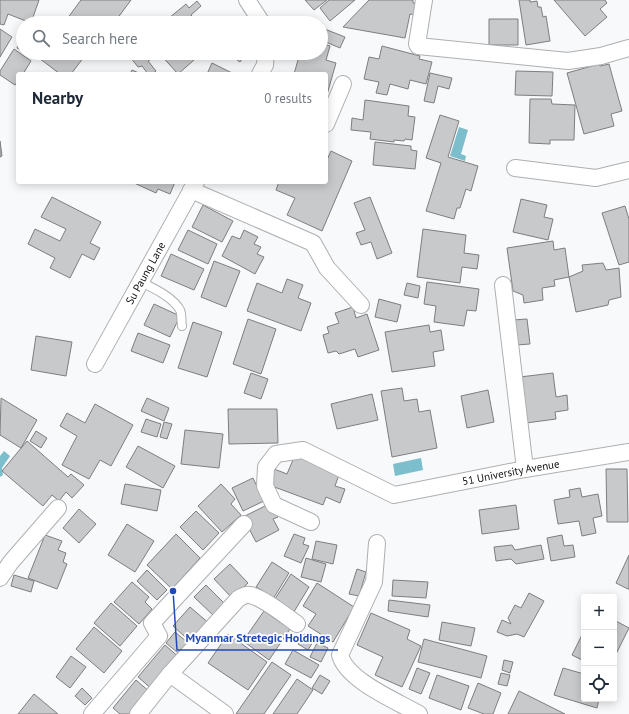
<!DOCTYPE html>
<meta charset="utf-8">
<style>
body{margin:0;font-family:"PT Sans",sans-serif;background:#f6f6f7;color:#1f2937}
.controls{position:absolute;right:12px;bottom:12px;display:grid;overflow:hidden;border-radius:4px;box-shadow:0 2px 10px #0003}
.controls button{width:36px;height:36px;display:grid;place-items:center;padding:0;border:0;border-bottom:1px solid #e0e1e3;background:#fff;color:#1f2937;font:20px sans-serif}
.list{margin:0;padding:0;list-style:none}
h2{display:flex;justify-content:space-between;align-items:center;height:52px;margin:0;padding:0 16px;font-size:17px}
h2 small{font-size:13px;font-weight:400;color:#747a83}
.icon{flex:none;width:22px;height:22px;fill:none;stroke:currentColor;stroke-width:2;stroke-linecap:round;stroke-linejoin:round}
.map{position:relative;flex:none;width:629px;height:714px;overflow:hidden}
.search{position:absolute;background:#fff;box-shadow:0 2px 10px #0003;left:16px;top:16px;width:312px;height:44px;display:flex;align-items:center;gap:10px;box-sizing:border-box;padding:0 14px;border-radius:22px;color:#747a83;font-size:15px}
.panel{position:absolute;background:#fff;box-shadow:0 2px 10px #0003;left:16px;top:72px;width:312px;height:112px;border-radius:4px}
.map>svg:first-child{display:block}
.water{fill:#7cbecc}
.building{fill:#c8c9cb;stroke:#7e7e80}
.lines{fill:none;stroke-linecap:round;stroke-linejoin:round}
.lane-casing{stroke:#aeafb1;stroke-width:10}
.street-casing{stroke:#aeafb1;stroke-width:18}
.lane{stroke:#fff;stroke-width:8}
.street{stroke:#fff;stroke-width:16}
.labels{text-anchor:middle;stroke-width:3.5;stroke-linejoin:round;paint-order:stroke}
.street-label{font-size:11px;fill:#0f0f10;stroke:#fff}
.leader{fill:none;stroke:#214ab8;stroke-width:1.5}
.callout-dot{fill:#214ab8;stroke:#fff;stroke-width:1.5}
.callout-label{font-size:12px;text-anchor:middle;font-weight:bold;fill:#214ab8;stroke:#fff;stroke-width:3.5;stroke-linejoin:round;paint-order:stroke}
</style>
<div class="map">
<svg width="629" height="714" viewBox="0 0 629 714">
<rect width="100%" height="100%" fill="#f8f9fb"/>
<path class="water" d="M459,127L468,130L461,154L466,156L465,161L450,156Z
M4,451L10,456L2,468L3,475L0,477V456Z
M421,458L423,470L395,476L393,464Z"/>
<path class="building" d="M0,0H39L31,23L8,14L4,25L0,24Z
M81,0H131L114,23H64Z
M305,0H327L314,10Z
M329,0H355L330,21L320,8Z
M369,0H413V3L419,4L417,15L410,14L405,38L343,27Z
M519,0H530V2L537,1L538,7H541L543,17L546,16L550,41L526,45Z
M554,0H605L607,3L600,9L607,17L585,36Z
M197,1L201,6L191,15L197,23H163L186,4L189,8Z
M489,19H518V45H489Z
M322,28L345,37L340,48L321,40Z
M0,29L12,37L0,57Z
M22,37H23V51L17,48Z
M321,43L330,46L326,60L336,63L326,98V74H294L300,53H321Z
M382,46L420,56L419,59L432,62L426,84L410,80L408,89L390,84L387,95L376,93L379,82L364,79L369,57L379,59Z
M14,49L31,61L23,74H18V81L15,85L0,75V71Z
M42,53H87L71,74H60L39,58Z
M127,53H149L153,58L148,61L156,71L152,74H148L142,66L138,67Z
M159,53H202L178,74Z
M227,53H246L240,62Z
M212,63L234,74H207Z
M599,64L600,66L609,64L622,111L611,114L614,126L584,134L567,73Z
M132,70L141,74H130Z
M516,71L553,72L552,96L515,95Z
M430,73L452,78L449,89L438,86L434,103L424,101Z
M530,99H551L552,104L575,105L574,140H550V144L529,143Z
M365,100L409,106L408,116L415,117L412,140L405,139L404,141L394,140V142L370,139L371,132L351,130L352,118L363,120Z
M440,115L459,121L448,157L478,166L471,191L466,189L460,208H457L454,219L426,211L441,163L426,158Z
M0,141L2,156L0,157Z
M375,142L411,146V150L417,151L415,169L373,165Z
M331,151L352,161L322,231L287,215L295,198L276,190L279,182H326V162Z
M132,182H175L170,194L158,189L156,193Z
M52,197L101,222L90,243L100,248L94,260L82,254L70,278L50,268L55,258L28,244L35,229L60,241L66,229L41,217Z
M370,197L392,253L377,259L371,242L361,245L356,233L365,230L354,203Z
M521,199L547,205L544,217L553,219L548,240L513,232Z
M203,205L233,221L222,242L192,227Z
M625,206L629,219V262L619,265L602,213Z
M423,229L466,235L464,253L479,255L477,269L462,267L460,283L417,277Z
M188,230L217,244L208,264L178,250Z
M244,230L258,237L254,244L261,247L257,254L264,257L255,274L222,256L232,236L240,239Z
M553,241L554,250L565,248L569,277L554,280L555,286L542,288L543,300L524,303L523,295L513,291L507,248Z
M171,254L204,269L194,290L161,276Z
M214,261L240,271L226,307L201,297Z
M603,263L606,270L619,268L621,297L609,300L608,305L576,312L569,277L583,271L582,265Z
M287,279L303,285L298,298L311,303L301,331L247,311L257,283L282,293Z
M427,282L479,289L476,311L467,310L464,326L434,322L436,306L424,304Z
M407,283L420,286L418,298L404,295Z
M379,299L401,305L397,322L375,317Z
M154,304L180,316L170,337L144,325Z
M353,307L356,318L367,314L379,350L358,357L355,349L339,354L336,351L328,353L323,335L329,333L327,327L339,323L335,313Z
M248,319L276,329L261,374L233,364Z
M527,319L530,344L516,345L513,320Z
M193,322L222,332L207,377L178,368Z
M429,325L430,332L441,330L444,350L433,352L435,366L392,372L385,332Z
M138,333L170,345L163,363L131,351Z
M36,336L72,342L66,376L31,370Z
M251,373L268,379L261,399L244,393Z
M553,373L556,397L567,395L568,410L555,412L556,419L526,423L520,377Z
M402,388L404,401L417,399L419,412L430,410L437,448L392,457L381,391Z
M488,390L494,422L467,428L461,396Z
M372,394L378,420L337,429L331,404Z
M1,398L37,420L21,448L0,435Z
M147,398L169,408L164,421L141,411Z
M95,404L133,425L111,466L100,460L89,479L62,465L77,436L60,426L67,413L85,423Z
M228,409H277L278,443L229,444Z
M146,419L161,424L157,437L141,432Z
M164,422L172,424L167,439L160,437Z
M185,430L223,434L219,468L181,464Z
M36,431L47,438L41,448L30,441Z
M27,441L68,477L71,474L84,485L72,498L66,492L59,501L52,495L43,506L2,471Z
M138,446L175,466L163,488L126,467Z
M295,455L340,472L335,486L345,489L340,503L326,497L323,505L269,485L274,469L287,474Z
M606,469H627L628,522H607Z
M253,478L264,501L243,511L232,488Z
M125,484L161,490L157,511L121,504Z
M221,484L235,499L231,504L241,515L222,532L198,506Z
M580,488L582,497L598,494L602,516L593,518L596,533L582,536L579,521L558,524L554,500L570,497L569,490Z
M271,503L278,517L273,519L279,530L256,542L243,517Z
M516,505L519,529L482,534L479,510Z
M79,509L96,524L79,543L63,528Z
M196,511L219,533L203,550L180,527Z
M127,524L154,541L135,572L108,555Z
M176,534L200,558L172,589L147,565Z
M294,534L305,538L303,544L309,546L301,563L284,556Z
M45,535L62,541L58,550L66,553L63,562L67,564L57,589L28,578Z
M562,535L564,546L573,545L575,557L551,561L547,538Z
M316,541L337,545L333,564L312,559Z
M512,545L515,550L541,545L544,559L516,564L511,559L496,561L494,547Z
M629,555V589H628L616,583Z
M306,558L326,564L321,582L301,577Z
M272,562L289,573L270,604L263,591L256,587Z
M230,564L248,583L232,598L214,579Z
M357,569L366,572L359,596L349,594Z
M147,570L167,590L157,600L137,581Z
M291,574L309,587L292,615L277,606L280,601L275,599Z
M14,575L34,581L31,592L11,586Z
M393,580L428,582L426,598L392,596Z
M132,582L149,597L145,602L152,609L139,624L114,602Z
M317,583L354,607L333,642L308,626L316,614L303,606Z
M206,585L226,605L215,617L194,597Z
M529,593L544,601L524,637L517,634L507,636L497,632L502,620L511,624L508,618L515,605L521,608Z
M389,600L430,605L428,617L388,611Z
M111,603L137,626L120,646L94,623Z
M190,607L211,625L193,644L173,626Z
M264,611L290,629L269,660L243,641Z
M371,613L410,630L407,639L421,646L402,687L375,675L383,657L357,645Z
M614,620L629,628L614,658Z
M442,622L475,628L471,646L439,640Z
M94,627L122,651L104,673L76,649Z
M584,631V661L572,655Z
M175,632L192,646L183,657L166,643Z
M228,634L267,662L248,690L208,663Z
M304,634L314,640L308,650L298,644Z
M424,639L487,656L481,678L418,662Z
M317,643L328,648L321,662L310,657Z
M165,645L181,659L154,691L138,677Z
M293,650L319,665L311,678L285,664Z
M71,656L86,667L70,688L56,677Z
M504,660L513,662L510,673L502,670Z
M272,662L291,675L264,714H236Z
M417,668L430,673L421,694L409,689Z
M563,668L584,674V699H599L597,708L554,695Z
M501,673L510,675L507,686L498,684Z
M320,675L330,681L322,694L312,688Z
M437,675L469,686L461,710L429,698Z
M297,679L313,690L297,714H273Z
M136,680L151,693L134,714H120L113,708Z
M478,683L501,693L493,714H484L468,708Z
M82,688L92,698L85,705L75,696Z
M519,691L565,714H508Z
M34,694L58,714H18Z"/>
<g class="lines">
<g class="lane-casing">
<path id="lane" d="M141,282C153,288 173,297 180,310C182,314 181,321 182,326"/>
</g>
<g class="street-casing">
<g id="street">
<path d="M247,0L262,23"/>
<path d="M424,0L417,44L418,46L568,61L601,56L629,48"/>
<path d="M260,74L265,65L266,53"/>
<path d="M326,124L343,84"/>
<path d="M515,168L596,178L629,170"/>
<path d="M191,190L313,243L327,268L361,305"/>
<path d="M503,285L525,469"/>
<path id="s1" d="M95,364L196,182"/>
<path id="s2" d="M311,522L274,505L265,486L266,467L276,454L303,450L394,495L525,469L629,452"/>
<path d="M377,543L374,582L340,655C347,681 397,701 419,714"/>
<path d="M0,578L11,562L58,508"/>
<path d="M170,674L238,599C241,597 246,594 250,595C262,597 286,616 297,624"/>
<path d="M92,714L159,636L152,623L244,524"/>
<path d="M138,714L170,674L225,714"/>
</g>
</g>
<use href="#lane" class="lane"/>
<use href="#street" class="street"/>
</g>
<g class="labels">
<g class="street-label">
<text dy="4" stroke="none"><textPath href="#s1" startOffset="104">Su Paung Lane</textPath></text>
<text dy="4" stroke="none"><textPath href="#s2" startOffset="345">51 University Avenue</textPath></text>
</g>
</g>
<path class="leader" d="M173 591L177 650H338"/>
<circle class="callout-dot" cx="173" cy="591" r="4"/>
<g class="callout-label">
<text x="258" y="642">Myanmar Stretegic Holdings</text>
</g>
</svg>
<div class="controls">
<button>+</button>
<button>−</button>
<button><svg class="icon" aria-label="locate" viewBox="0 0 24 24"><circle cx="12" cy="12" r="6"/><path d="M12 2v4M12 18v4M2 12h4M18 12h4"/></svg></button>
</div>
<div class="search"><svg class="icon" aria-label="search" viewBox="0 0 24 24"><circle cx="10" cy="10" r="6"/><path d="M15 15l6 6"/></svg>Search here</div>
<section class="panel">
<h2>Nearby<small>0 results</small></h2>
<ul class="list">
</ul>
</section>
</div>
